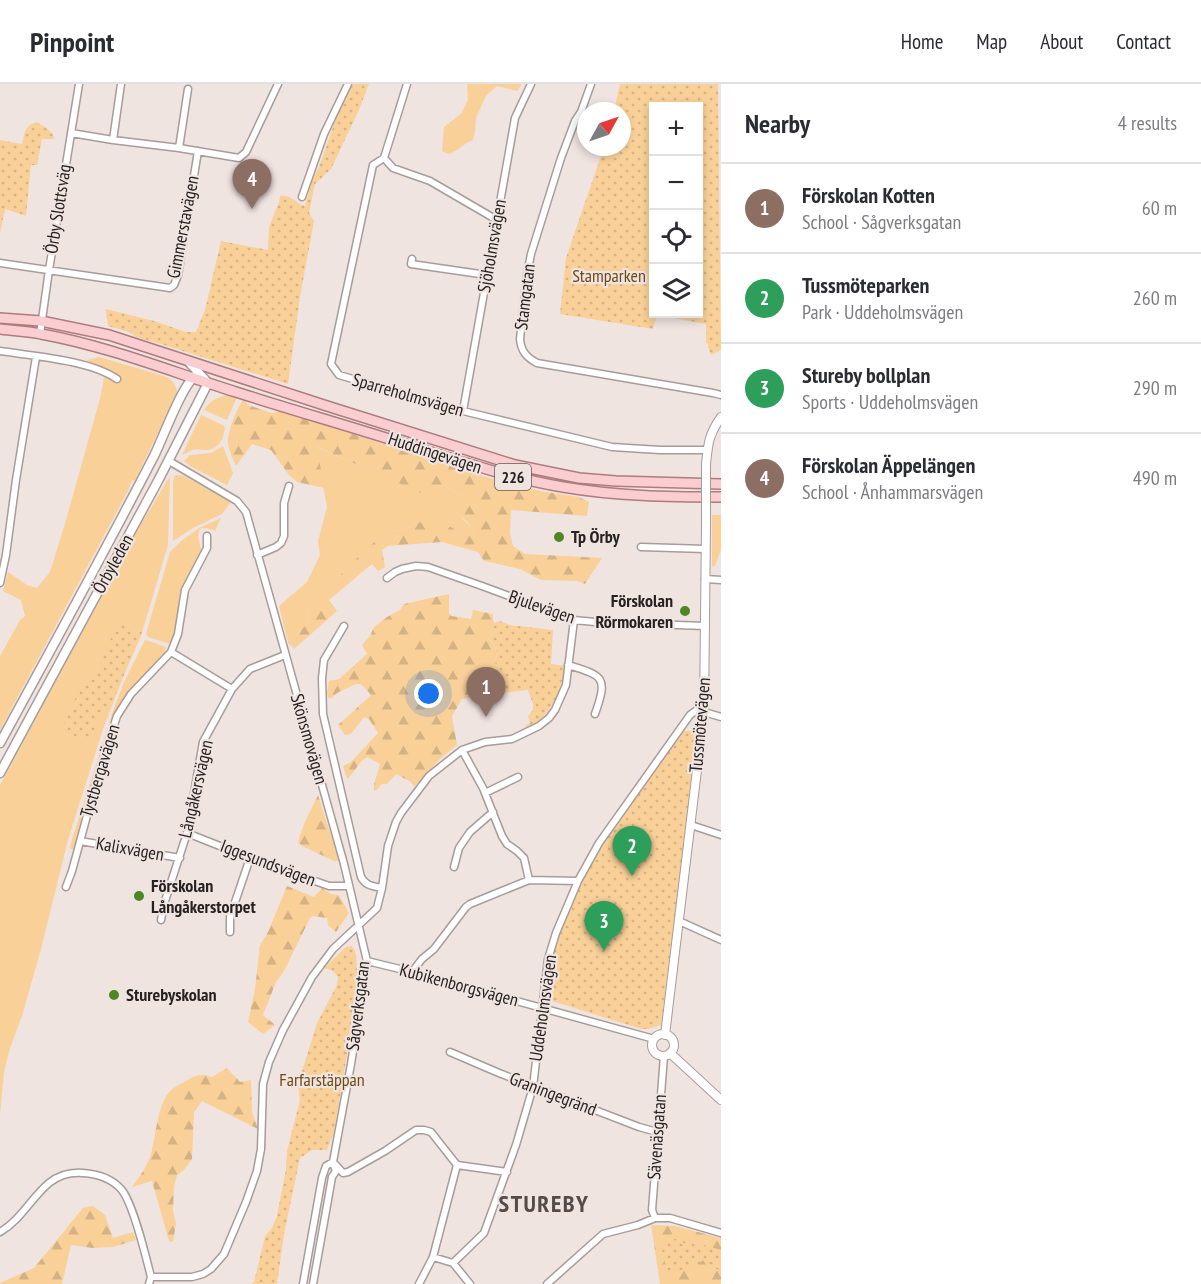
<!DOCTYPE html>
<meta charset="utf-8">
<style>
body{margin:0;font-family:"PT Sans Narrow",sans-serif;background:#f2f2f3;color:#2b2b33}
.controls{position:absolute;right:18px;top:18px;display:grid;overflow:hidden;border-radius:0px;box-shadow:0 3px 9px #0003}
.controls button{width:54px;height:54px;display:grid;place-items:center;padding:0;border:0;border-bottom:2px solid #e1e1e2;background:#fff;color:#2b2b33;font:30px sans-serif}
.compass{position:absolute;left:577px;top:18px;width:54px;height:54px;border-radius:50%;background:#fff;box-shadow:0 3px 9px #0003;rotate:50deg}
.you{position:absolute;left:429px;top:610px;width:21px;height:21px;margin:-15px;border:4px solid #fff;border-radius:50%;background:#1a73e8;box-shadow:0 0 0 9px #1a73e833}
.badge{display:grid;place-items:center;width:39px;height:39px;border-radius:50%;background:#111827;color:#fff;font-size:20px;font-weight:700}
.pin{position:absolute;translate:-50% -50px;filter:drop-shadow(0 2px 3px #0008)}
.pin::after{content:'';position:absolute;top:32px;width:21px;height:18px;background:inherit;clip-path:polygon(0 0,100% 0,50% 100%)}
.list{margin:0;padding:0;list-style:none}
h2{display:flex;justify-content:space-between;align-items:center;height:78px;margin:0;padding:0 24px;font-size:26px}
h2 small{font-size:20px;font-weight:400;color:#7c7c81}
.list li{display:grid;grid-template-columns:39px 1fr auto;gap:18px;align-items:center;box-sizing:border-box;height:90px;padding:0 24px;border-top:2px solid #e1e1e2}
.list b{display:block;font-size:22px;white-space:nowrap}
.list p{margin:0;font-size:20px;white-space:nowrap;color:#7c7c81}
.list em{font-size:20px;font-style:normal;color:#7c7c81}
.icon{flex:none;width:33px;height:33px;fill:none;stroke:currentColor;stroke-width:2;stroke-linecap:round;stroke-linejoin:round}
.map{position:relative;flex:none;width:721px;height:1200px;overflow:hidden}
header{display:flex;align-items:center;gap:36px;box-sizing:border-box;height:84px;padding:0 30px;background:#fff;border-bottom:2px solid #e1e1e2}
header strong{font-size:28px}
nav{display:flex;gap:33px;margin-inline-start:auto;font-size:21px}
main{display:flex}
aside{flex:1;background:#fff}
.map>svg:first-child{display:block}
.grass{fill:#f9d098}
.forest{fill:url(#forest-firs)}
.park{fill:url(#park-dots);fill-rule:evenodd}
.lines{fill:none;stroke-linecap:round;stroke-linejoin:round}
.minor-casing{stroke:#a79c9a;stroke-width:9}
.tertiary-casing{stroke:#a79c9a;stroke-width:10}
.secondary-casing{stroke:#a79c9a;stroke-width:11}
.primary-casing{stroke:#ad7c7f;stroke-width:12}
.minor{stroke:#fff;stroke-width:6}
.tertiary{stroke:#fff;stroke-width:8}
.secondary{stroke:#fff;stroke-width:8}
.primary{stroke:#faced0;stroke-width:9}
.tertiary-bridge-casing{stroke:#a79c9a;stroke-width:10;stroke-linecap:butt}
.tertiary-bridge{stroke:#fff;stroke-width:8}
.poi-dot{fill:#4d8724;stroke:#f0e4e1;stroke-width:2}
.labels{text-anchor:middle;stroke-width:4.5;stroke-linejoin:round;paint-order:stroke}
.shield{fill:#f0e4e1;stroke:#635c5b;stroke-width:1.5}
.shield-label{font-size:16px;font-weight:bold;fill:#262221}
.street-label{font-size:18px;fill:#262221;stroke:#f0e4e1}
.park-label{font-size:18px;fill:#6b4b18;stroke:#f0e4e1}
.poi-label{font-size:18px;font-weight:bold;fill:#262221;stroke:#f0e4e1;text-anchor:start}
.district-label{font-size:24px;font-weight:bold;letter-spacing:1.5px;fill:#544b49;stroke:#f0e4e1}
</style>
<header>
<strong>Pinpoint</strong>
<nav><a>Home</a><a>Map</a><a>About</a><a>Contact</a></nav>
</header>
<main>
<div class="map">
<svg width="721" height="1200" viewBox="0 0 721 1200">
<defs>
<pattern id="forest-firs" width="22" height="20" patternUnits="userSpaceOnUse" patternTransform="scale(1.5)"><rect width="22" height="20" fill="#f9d098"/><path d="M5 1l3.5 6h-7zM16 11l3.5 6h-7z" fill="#d5b283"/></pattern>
<pattern id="park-dots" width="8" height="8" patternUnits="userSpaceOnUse" patternTransform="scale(1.5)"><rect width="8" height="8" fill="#f9d098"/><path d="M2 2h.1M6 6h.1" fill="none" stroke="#d5b283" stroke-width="1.8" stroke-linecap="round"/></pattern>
</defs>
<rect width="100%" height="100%" fill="#f0e4e1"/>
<path class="grass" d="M467,0H522L517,7L497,2L486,12L476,34L475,48L473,56C464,59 456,69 448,70L442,67L444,43L461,30L468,16Z
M99,273L164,292C173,296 177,301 177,310L135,396L132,397L128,407L0,646V572L20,536L25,532L21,516L3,507L8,488L27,501L37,504L50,488L66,436L101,311L105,286L88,280L87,276Z
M228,311L237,313L227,336L204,326C211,316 217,313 228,311Z
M201,331L223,341L225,344C224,354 219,365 207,366C202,366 197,365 192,366C188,368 185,370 182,371Z
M223,362L233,389L227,401L190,382L184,377L190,371L211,369Z
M316,363L426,410L444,401L464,413L461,433L472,444L475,454L463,451L451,443L416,439L404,445L388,448L361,470L307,524L309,538L288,558L279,522L307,498L320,471L318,457L327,423Z
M177,391L184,392L231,418L222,430L193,444L173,457V399L174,392Z
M170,392L168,461L141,552L125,588L103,645L68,756L41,865L22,932L10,964L4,988L0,1031V701L128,462Z
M712,431H721V466L715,482L712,483Z
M221,434L215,447C194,437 197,453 202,467L185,499L176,549L172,559H167L148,553L146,550L148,543L170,468L180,458L199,444Z
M145,556L149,557L166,563L165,569L125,615L113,633L76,757L73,765H70V762L114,624L124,598Z"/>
<path class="forest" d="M244,315L248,321L272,329L281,327L483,392L540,407L579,413L589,418L587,432L511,426L510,449L513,462L525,470L602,474L585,500L577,497L541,496L520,485L484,477L478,468L442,458L388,462L382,466L385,483L378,487L372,480L329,516L337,527L294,565L288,558L309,538L307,524L361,470L380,453L388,448L404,445L416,439L430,437L451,443L463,451L474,453C474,451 473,445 471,443C464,432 459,436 458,420L464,413L444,401L426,411L317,363L324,404L297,398L289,391L271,366L252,360L236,382C233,375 229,367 228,359C227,349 237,323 244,315Z
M449,510V529L451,532L471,535L473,526L493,530V537L495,539L490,556C498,564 497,571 495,582L492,585L493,598L478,604L468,614L462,615L452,632L457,661L440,675L414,703L411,698L396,690L387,700H382L378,705L374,707V700L380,680L367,673C358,679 355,687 348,695L346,692L343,682L351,678L378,649L369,635L364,633L351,650L345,651L338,641L371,611C359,597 361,598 345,605C339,608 336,609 332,614H328L327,609L329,597L339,595L367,570L362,561L370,552L374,543L387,533L400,526L404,520Z
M318,711L339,777H334L302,762L298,758L304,740Z
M287,802L314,813L322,804L331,810L339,811L349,829L336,848L328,841L327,834L313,832L310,834L284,887L276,898L263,931L275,941L263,950L248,938L255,905L260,861L268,848Z
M227,984L240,998L251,996L252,1028L258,1045L202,1017L194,1028L192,1075L183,1087L177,1091L174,1103L173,1127L176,1140L173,1158L169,1157L152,1097L132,1103C140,1092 149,1080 152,1066C156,1049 158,1020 170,1007C174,1003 180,1000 186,997C195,991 201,989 212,993Z
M93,1122L105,1131L113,1154L133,1148L136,1156L113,1163L92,1164L71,1161L62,1200H0V1199L34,1184L83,1124Z
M651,1141L675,1142L721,1154V1200H660Z"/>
<path class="park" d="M353,0H369L358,28L331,85L315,100L309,129L314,137L300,213L288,300L164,261L136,253L129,248L108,242C108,236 105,231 106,225L154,237L186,248H196L205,226L221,157L268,166L269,143L279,118L280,112C291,110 296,120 305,122L313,94L319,83L337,32Z
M620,0H718L721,266L711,271L708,263V259H706V240L657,231L653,245L560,230L566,174L604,63H622V27H614ZM654,22H698V230H654Z
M36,38L45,43L53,50L54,55H42L37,81H31L26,132L5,125L0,149V56L22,60C25,48 24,43 36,38Z
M500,537L509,541L553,546L551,580L566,582C559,610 553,631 526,645L525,642L530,639L528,632L533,626V620L528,606L492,610L472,611L478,604L493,598L492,585L495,582C497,571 498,563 490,556L495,539Z
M118,538L142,548L111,622L104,623L89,658L61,646L85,593L95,591Z
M699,646L661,941L648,945H641L549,916L548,912L552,876L556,860L564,837L586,788L604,758L678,654L684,647Z
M351,862L354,865L356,871L358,905L334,1048L327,1066H312L300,1074L284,1150L277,1200H251L254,1198L265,1152L272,1144L277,1132L286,1085L287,1067L300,1016L298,1000L317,939L337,901L338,893L333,887L324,884L346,863Z
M675,1155H680L682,1159L704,1161L721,1166V1187C714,1185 710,1179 703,1176C694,1186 681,1186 667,1187L661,1161Z"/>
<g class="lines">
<g class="minor-casing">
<path id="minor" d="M407,0L384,74L373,81L331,280L339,291L463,327L612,363L660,366H708
M591,0L581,28L575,37L561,74L531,170L527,191L520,255C521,267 526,273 537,279L713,309L721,311
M71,49L113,56L179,64L239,74L246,68L278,0
M113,56L121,0
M179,64L188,5
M384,74L393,84L430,97L497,136
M302,113L324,50L348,0
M412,175L411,180L487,191
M0,179L170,204L174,201L178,191L198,67
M40,250L49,186L79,0
M0,267C33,272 90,276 117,295
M463,327L515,34L531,0
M169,377L237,417L246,428L344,780L367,877L351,980L333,1078L326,1082L322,1094L303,1200
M641,463L706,465
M257,471L276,463L281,459L284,452V419L289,402
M387,494L395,488L402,485L416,482L428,483L482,502L574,536L595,538L705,542
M705,495L721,496
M0,499L6,471L16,396L36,273
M344,542L324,576L322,594L323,630L361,793C366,802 372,802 382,804
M171,568L232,605
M568,581C604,592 608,593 595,630
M462,666L483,704L502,752L507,760L517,767L524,774L529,796
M485,709L518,693
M691,741L721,751
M187,749L250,774L329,802H349
M80,757L180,774
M454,783L459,764L470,748L493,728
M66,803L72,787L97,695L117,632L131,610L171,568L178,550L185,506L207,464V452
M161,836L164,820L187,749L203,658L232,605L250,585L285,571
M679,837L721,856
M230,848V833L250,774
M367,877L412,888L654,955
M412,888L422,875L434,865L466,823L470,820L529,796L578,797
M450,968L499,989L639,1043L657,1048
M333,1078L343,1089L348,1088L385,1067L416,1046H424L431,1048L457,1081L507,1088
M655,1134L652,1126L664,972
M0,1148C21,1136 31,1114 49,1099C59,1091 70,1088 83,1089C98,1090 111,1094 121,1105C133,1118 146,1173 151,1193L149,1200
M433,1173L453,1179L470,1200
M453,1179L484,1149L516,1061L533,1003L548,875L556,849L578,797L599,759L690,631L697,626L721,633
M151,1193H192L203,1190L211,1185L224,1170L246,1118L257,1087L261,1065L263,1000L269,978L283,946L312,893L333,865L377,824L382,804L388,762L396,738L401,729L429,692L462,666L485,658L512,655L539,642L549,634L555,626L566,601L574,536
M313,1200L328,1116L332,1093L336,1087L334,1082
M419,1200L433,1173L457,1081
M547,1200L603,1150L638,1141L655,1134H670L721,1149"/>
</g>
<g class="tertiary-casing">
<path id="tertiary" d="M706,380C708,359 709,350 721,333
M652 961a11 11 0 1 1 22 0a11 11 0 1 1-22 0Z
M665,951L704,628L706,441
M670,969L721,1016"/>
</g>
<g class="secondary-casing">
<path id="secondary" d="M0,659C52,564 104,469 154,372C163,354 182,301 196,291
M0,689L159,395L208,299L188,277"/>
</g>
<g class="primary-casing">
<path id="primary" d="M0,234L41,237L109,251L327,322L515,381L579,394L616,397L721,400
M0,245C13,247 27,247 41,250C108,262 172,288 236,308C292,326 349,342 405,360C457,376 509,394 563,403C615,412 668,413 721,413"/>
</g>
<use href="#minor" class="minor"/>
<use href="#tertiary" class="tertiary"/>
<use href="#secondary" class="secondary"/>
<use href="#primary" class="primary"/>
<g class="tertiary-bridge-casing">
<path id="tertiary-bridge" d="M706,441V380"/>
</g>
<use href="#tertiary-bridge" class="tertiary-bridge"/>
</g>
<g class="poi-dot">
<circle cx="559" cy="453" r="6"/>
<circle cx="685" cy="527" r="6"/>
<circle cx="139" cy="812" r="6"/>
<circle cx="114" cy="911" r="6"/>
</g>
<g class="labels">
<rect class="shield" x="495" y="380" width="36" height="26" rx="4.5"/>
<g class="shield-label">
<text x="513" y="399">226</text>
</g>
<g class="street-label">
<text transform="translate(58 125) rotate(-81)" y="6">Örby Slottsväg</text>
<text transform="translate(183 143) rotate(-79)" y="6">Gimmerstavägen</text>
<text transform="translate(492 162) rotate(-80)" y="6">Sjöholmsvägen</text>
<text transform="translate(525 213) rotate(-83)" y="6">Stamgatan</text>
<text transform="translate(408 311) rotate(16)" y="6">Sparreholmsvägen</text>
<text transform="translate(435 369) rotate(18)" y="6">Huddingevägen</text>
<text transform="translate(113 480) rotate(-61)" y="6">Örbyleden</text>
<text transform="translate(542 523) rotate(19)" y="6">Bjulevägen</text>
<text transform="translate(700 641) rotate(-85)" y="6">Tussmötevägen</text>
<text transform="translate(309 655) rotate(74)" y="6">Skönsmovägen</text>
<text transform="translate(100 687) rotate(-73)" y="6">Tystbergavägen</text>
<text transform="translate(196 705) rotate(-77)" y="6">Långåkersvägen</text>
<text transform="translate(130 765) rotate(10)" y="6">Kalixvägen</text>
<text transform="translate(268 779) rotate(21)" y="6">Iggesundsvägen</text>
<text transform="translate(459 901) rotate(15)" y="6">Kubikenborgsvägen</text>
<text transform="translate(358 922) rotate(-83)" y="6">Sågverksgatan</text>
<text transform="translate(543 924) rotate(-82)" y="6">Uddeholmsvägen</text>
<text transform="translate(553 1010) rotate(21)" y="6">Graningegränd</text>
<text transform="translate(657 1053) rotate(-86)" y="6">Sävenäsgatan</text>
</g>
<g class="park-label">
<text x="609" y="198">Stamparken</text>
<text x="322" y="1002">Farfarstäppan</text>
</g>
<g class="poi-label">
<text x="571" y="459">Tp Örby</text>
<text x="673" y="523" text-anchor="end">Förskolan<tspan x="673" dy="21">Rörmokaren</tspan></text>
<text x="151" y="808">Förskolan<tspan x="151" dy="21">Långåkerstorpet</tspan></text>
<text x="126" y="917">Sturebyskolan</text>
</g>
<g class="district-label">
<text x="544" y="1128">STUREBY</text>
</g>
</g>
</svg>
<div class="controls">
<button>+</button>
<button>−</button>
<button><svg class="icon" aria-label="locate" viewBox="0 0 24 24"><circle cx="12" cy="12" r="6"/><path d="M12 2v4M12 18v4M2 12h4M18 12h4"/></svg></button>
<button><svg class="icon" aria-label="layers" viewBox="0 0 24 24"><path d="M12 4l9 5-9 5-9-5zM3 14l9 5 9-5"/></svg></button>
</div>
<svg class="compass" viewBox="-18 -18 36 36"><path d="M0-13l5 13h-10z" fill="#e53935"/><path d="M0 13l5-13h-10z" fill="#7c7c81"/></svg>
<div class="you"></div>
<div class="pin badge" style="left:486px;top:633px;background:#8d6e63">1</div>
<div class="pin badge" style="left:632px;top:792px;background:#2e9e5b">2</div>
<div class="pin badge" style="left:604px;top:867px;background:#2e9e5b">3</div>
<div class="pin badge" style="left:252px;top:125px;background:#8d6e63">4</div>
</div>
<aside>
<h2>Nearby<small>4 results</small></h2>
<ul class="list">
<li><span class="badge" style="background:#8d6e63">1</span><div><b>Förskolan Kotten</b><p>School · Sågverksgatan</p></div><em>60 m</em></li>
<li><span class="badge" style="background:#2e9e5b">2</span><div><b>Tussmöteparken</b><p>Park · Uddeholmsvägen</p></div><em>260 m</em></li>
<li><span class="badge" style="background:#2e9e5b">3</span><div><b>Stureby bollplan</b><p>Sports · Uddeholmsvägen</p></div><em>290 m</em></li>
<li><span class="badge" style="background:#8d6e63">4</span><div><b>Förskolan Äppelängen</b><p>School · Ånhammarsvägen</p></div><em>490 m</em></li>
</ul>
</aside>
</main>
